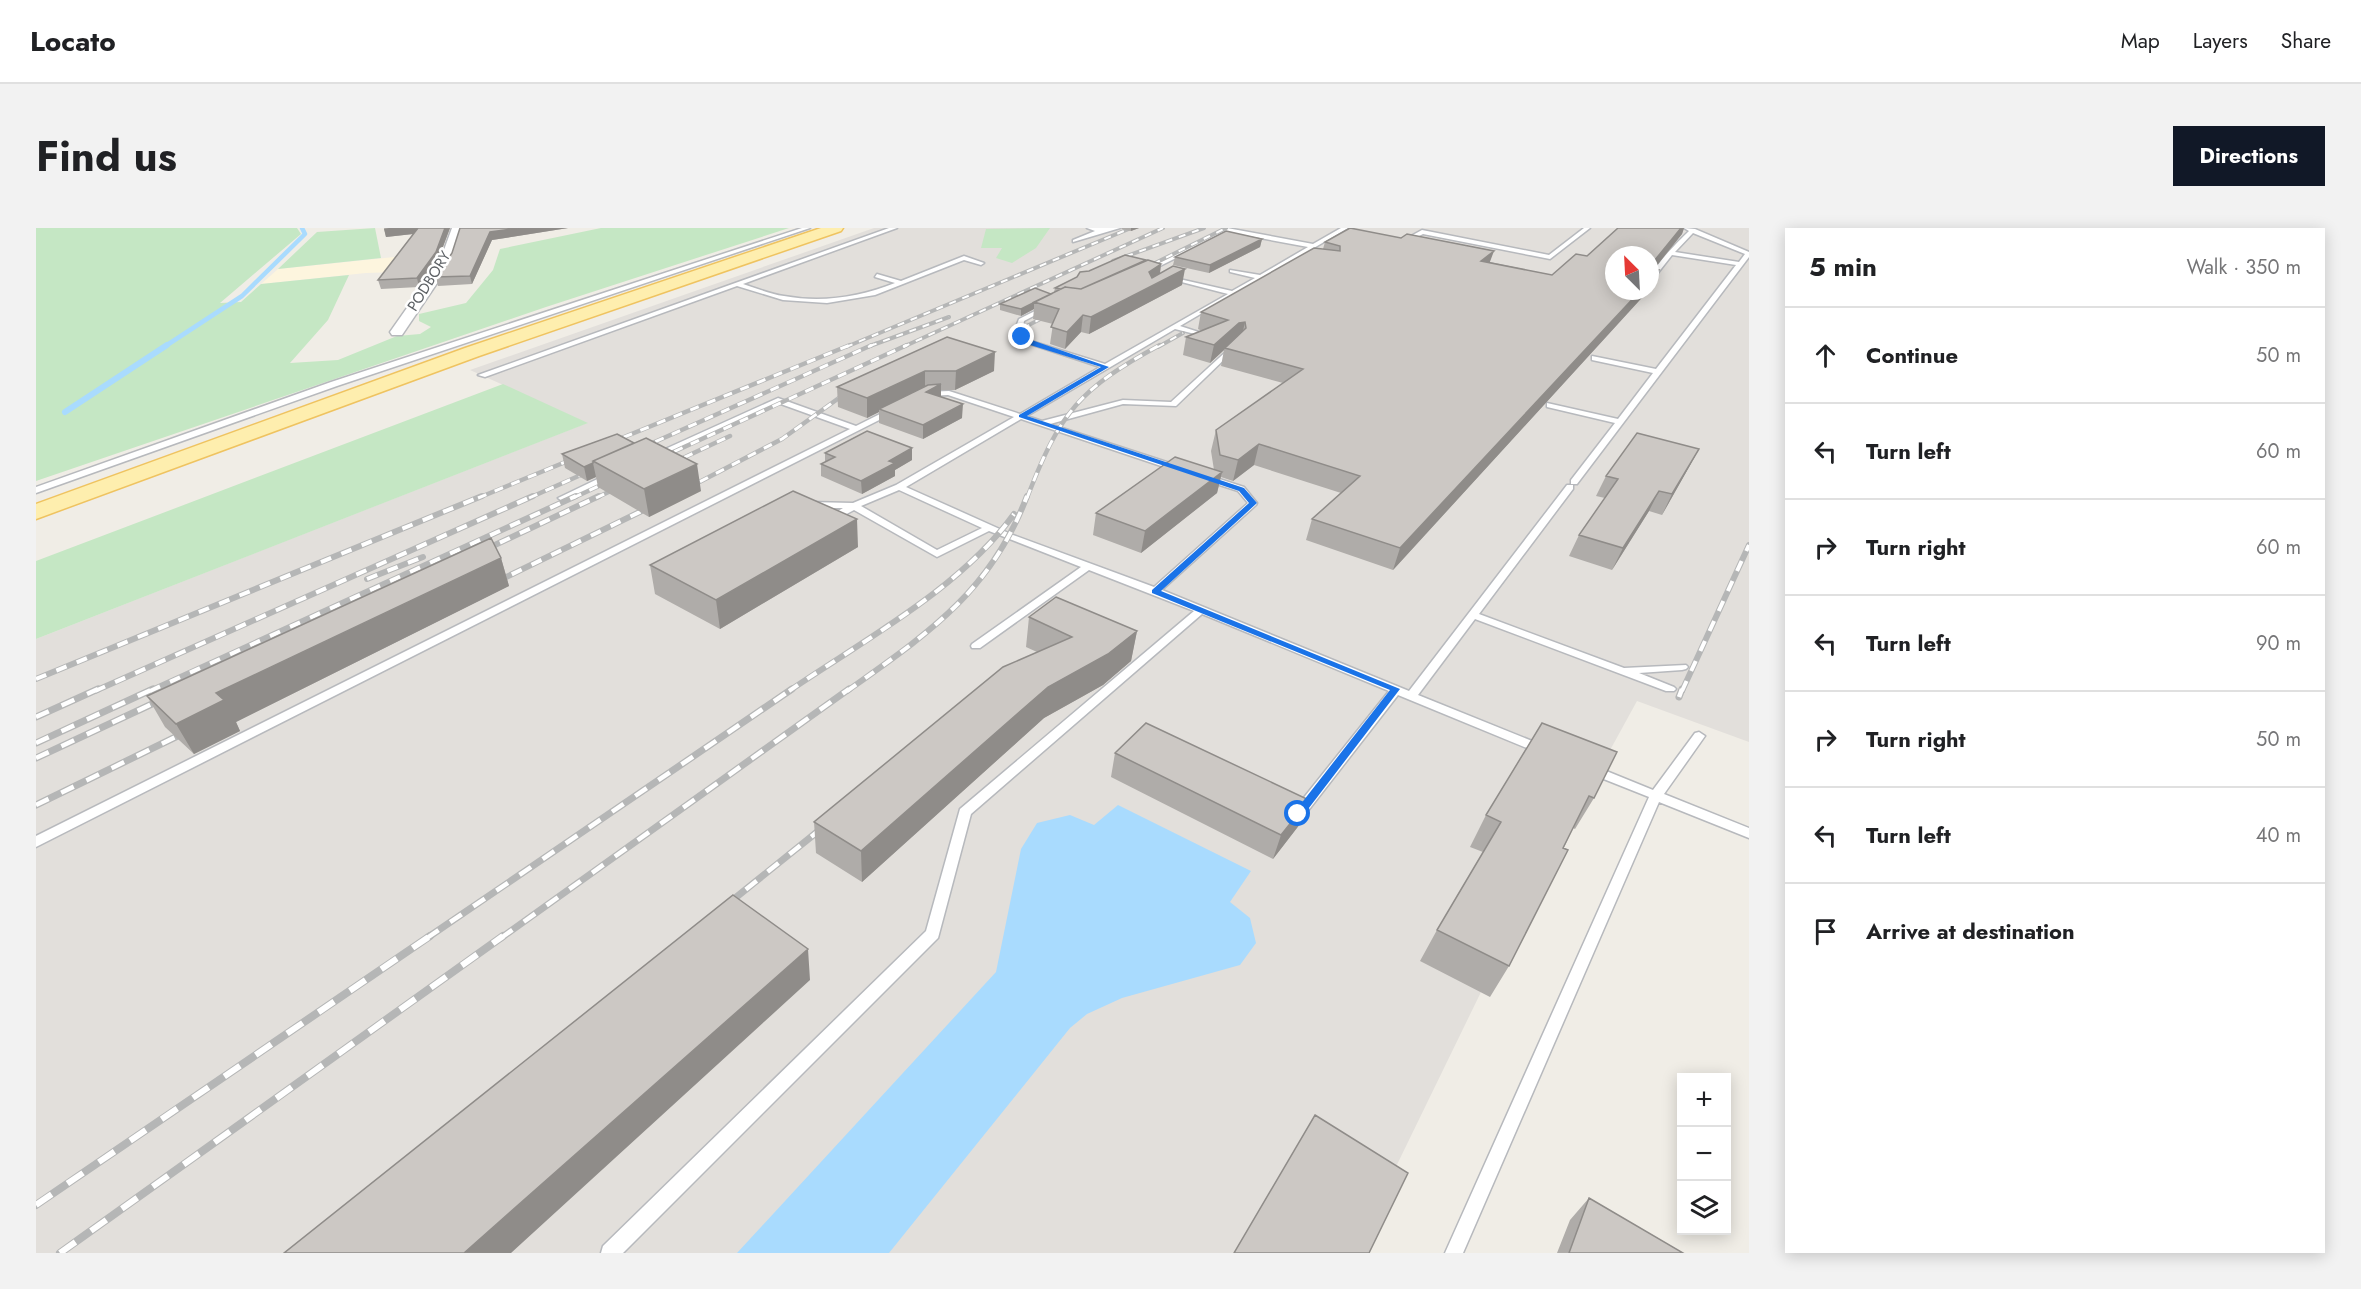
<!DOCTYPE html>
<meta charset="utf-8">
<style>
body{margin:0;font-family:Jost,sans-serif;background:#f2f2f2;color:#202124}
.controls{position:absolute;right:18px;bottom:18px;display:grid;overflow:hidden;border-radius:0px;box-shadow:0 3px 15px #0003}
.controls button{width:54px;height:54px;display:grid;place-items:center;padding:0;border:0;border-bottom:2px solid #e0e0e0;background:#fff;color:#202124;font:30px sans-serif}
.compass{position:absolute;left:1569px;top:18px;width:54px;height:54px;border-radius:50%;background:#fff;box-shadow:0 3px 15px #0003;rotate:336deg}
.stop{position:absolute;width:18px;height:18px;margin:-14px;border:4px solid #1a73e8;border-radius:50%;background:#fff}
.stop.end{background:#1a73e8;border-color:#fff;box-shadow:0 2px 6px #0008}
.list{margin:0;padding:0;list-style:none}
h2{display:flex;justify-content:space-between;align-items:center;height:78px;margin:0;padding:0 24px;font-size:26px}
h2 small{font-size:20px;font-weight:400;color:#757577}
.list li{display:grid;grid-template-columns:39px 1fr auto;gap:18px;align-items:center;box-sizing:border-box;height:96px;padding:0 24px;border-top:2px solid #e0e0e0}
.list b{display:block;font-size:22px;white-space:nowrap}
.list em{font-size:20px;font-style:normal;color:#757577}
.icon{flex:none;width:33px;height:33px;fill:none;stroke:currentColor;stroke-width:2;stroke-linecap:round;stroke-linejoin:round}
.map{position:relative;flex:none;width:1713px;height:1025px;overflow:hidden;border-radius:0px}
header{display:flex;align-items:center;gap:36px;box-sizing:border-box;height:84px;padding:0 30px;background:#fff;border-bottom:2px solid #e0e0e0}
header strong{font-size:28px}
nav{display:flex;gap:33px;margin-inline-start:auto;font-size:21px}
.intro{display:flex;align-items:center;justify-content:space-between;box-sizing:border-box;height:144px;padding:0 36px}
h1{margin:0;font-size:42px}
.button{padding:15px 27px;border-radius:0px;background:#111827;color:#fff;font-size:21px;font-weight:700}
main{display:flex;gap:36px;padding:0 36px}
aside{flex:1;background:#fff;border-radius:0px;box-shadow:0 3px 15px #0003}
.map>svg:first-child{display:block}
.commercial{fill:#fdf5de}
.industrial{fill:#e2dfdb;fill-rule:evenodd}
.green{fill:#c5e7c4}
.water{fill:#a9dbfe}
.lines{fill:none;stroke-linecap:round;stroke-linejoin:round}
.stream-far1{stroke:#a9dbfe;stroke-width:4.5}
.stream{stroke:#a9dbfe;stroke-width:6}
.service-casing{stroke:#b7b9bd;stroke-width:3}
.minor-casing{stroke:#b7b9bd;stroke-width:3}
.primary-casing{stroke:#efc360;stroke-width:3}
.service{fill:#fff;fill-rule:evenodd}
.minor{fill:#fff;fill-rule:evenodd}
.primary{fill:#feeeae;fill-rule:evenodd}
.rail-far4-casing{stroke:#b5b6b6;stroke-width:4}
.rail-far3-casing{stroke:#b5b6b6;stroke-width:4.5}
.rail-far2-casing{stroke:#b5b6b6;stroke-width:6}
.rail-far1-casing{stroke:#b5b6b6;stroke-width:7}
.rail-casing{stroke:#b5b6b6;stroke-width:8}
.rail-far4{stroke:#fff;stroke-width:2;stroke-dasharray:7;stroke-linecap:butt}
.rail-far3{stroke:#fff;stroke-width:3;stroke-dasharray:9;stroke-linecap:butt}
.rail-far2{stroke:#fff;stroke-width:4;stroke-dasharray:11;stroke-linecap:butt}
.rail-far1{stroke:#fff;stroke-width:4.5;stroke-dasharray:14;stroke-linecap:butt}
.rail{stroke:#fff;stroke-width:6;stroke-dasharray:19;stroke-linecap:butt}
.wall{fill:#afaca9}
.shaded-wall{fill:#8f8c89}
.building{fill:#ccc8c4;stroke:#8f8c89;stroke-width:1.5}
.route{fill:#1a73e8}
.labels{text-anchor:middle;stroke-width:5;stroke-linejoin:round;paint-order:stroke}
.far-street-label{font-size:15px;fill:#5e6266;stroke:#fff}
</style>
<header>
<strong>Locato</strong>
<nav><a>Map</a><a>Layers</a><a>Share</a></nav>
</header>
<div class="intro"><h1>Find us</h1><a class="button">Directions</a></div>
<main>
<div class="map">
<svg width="1713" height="1025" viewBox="0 0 1713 1025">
<rect width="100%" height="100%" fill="#f0ede6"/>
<path class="commercial" d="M407,24L395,43L330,45L225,56L242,41Z"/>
<path class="industrial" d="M838,0H1713V514L1601,473L1567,535L1554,540L1318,1025H0V411L551,195L434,142ZM1578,27H1614V63H1578Z"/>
<path class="green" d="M0,0H261L265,6L184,75L205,74L225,56L313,47L292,92L254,135L302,132L361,108L384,106L395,99L383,93V86L430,75L457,42L464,21L565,0H753L510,79L0,253Z
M339,0L345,30L242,41L281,4Z
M1014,0L1000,20L976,35L960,30L966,20H945L950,1Z
M467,156L552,195L0,411V333Z"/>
<path class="water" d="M1082,577L1215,643L1194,674L1214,690L1220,715L1204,737L1086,770L1051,786L1034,800L853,1025H701L960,744L985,621L1001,595L1034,587L1058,597Z"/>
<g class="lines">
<path class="stream-far1" d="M128,119L206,68L269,6L266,0"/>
<path class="stream" d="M29,184L131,117"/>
<g class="service-casing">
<path id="service" d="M766,0H774L301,158L0,265V259L295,154Z
M853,0H861L707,56C720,60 734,66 748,68C786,75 824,69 859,55L839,49L841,46L865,53L928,28L948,35L945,37L928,32L839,67L791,75L747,72L701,58L449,149L442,147Z
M1051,0H1084L1037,14V12L1059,3Z
M1191,0L1277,16L1305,0H1312L1144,98L1175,108V110L1139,101L991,188L1006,193L1087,172L1135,174L1195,119H1199V121L1140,178L1087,176L1014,196L1146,239V243H1140L985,191L870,259L977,307L1118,359L1212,275L1202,263L1165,251V247H1171L1208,259L1221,275L1220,277L1126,362L1373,463L1531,257H1537V261L1443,386L1588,440L1650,437L1652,439L1650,441L1646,442L1603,445L1638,459L1640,461L1638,463H1630L1439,391L1382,467L1511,519L1513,522L1511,525H1503L1362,467L1268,588H1258L1257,585L1258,582L1353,463L1166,386L935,586L902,710L587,1025H565L567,1018L890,703L924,581L1158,383L1053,342L944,420H936L935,418L936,416L1045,339L953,303L901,329L818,282L792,296L789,295V291L807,280H773L769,277L773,274L817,275L860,257L978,189L912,167L891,168L887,166L888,164L913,163L984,186L1064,139L991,115L981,104L980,99L983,91L1009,78H1013V80L988,93C986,102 989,107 995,113L1069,136L1192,66L1130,50V48L1196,63L1219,50L1194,44V42L1224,47L1272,19L1192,4L1112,44L1107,43ZM863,262L946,300L901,322L825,278Z
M1548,0H1554L1514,31L1387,6L1367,16L1362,15L1386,2L1513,27Z
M1648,0L1659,1L1713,24V29L1541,256H1535V252L1579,195L1511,179V175L1582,191L1617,145L1556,132V128L1620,141L1700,37L1636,27L1614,55C1614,40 1642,14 1653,3ZM1657,5L1709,26L1703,34L1639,24Z
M742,170L820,198L854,181L861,183L0,619V608L814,201L742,175L623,229L616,227Z
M574,245L577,246V250L529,272L526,273L522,270Z
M1663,504L1669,508L1628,566L1713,600V610L1623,574L1427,1025H1409L1613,569L1550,544L1548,541L1550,538H1558L1617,562L1659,505Z"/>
</g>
<g class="minor-casing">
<path id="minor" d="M416,0H426L416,33L366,107H356L354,104L404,33Z"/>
</g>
<g class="primary-casing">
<path id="primary" d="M785,0H807L805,3L443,128L0,291V276L429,120Z"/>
</g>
<use href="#service" class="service"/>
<use href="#minor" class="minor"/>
<use href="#primary" class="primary"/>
<g class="rail-far4-casing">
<path id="rail-far4" d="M1077,33L1168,0
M1105,42L1190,0
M987,100L1016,85
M834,118L913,89
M810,119L1095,0
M832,119L841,115
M867,119L1127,0
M1122,119L1147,105"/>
</g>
<g class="rail-far3-casing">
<path id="rail-far3" d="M571,216L814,117
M603,221L836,117
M622,231L871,117
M632,237L694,208
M648,262L746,211L814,162
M442,270L544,228
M493,270L556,242
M537,270L576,252
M560,270L585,258
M991,270C1024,184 1043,161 1124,117"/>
</g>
<g class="rail-far2-casing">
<path id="rail-far2" d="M444,324L563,268
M331,351L387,329
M456,356L618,277
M0,451L446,268
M59,463L497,268
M114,463L540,268
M753,463C828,412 925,360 978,286
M811,463C891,406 955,364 991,268
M1646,463L1713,317"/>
</g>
<g class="rail-far1-casing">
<path id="rail-far1" d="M1643,469L1646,461
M0,489L62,461
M0,515L117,461
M0,530L131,469
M0,577L154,502
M688,679L791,596
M391,710L756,461
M465,710L813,461"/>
</g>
<g class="rail-casing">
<path id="rail" d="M0,977L394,708
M24,1025L467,708"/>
</g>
<use href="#rail-far4" class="rail-far4"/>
<use href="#rail-far3" class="rail-far3"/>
<use href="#rail-far2" class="rail-far2"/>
<use href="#rail-far1" class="rail-far1"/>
<use href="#rail" class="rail"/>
</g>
<path class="wall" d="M348,0H414L402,32L383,59L345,61L342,52L377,6L350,9Z
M424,0H532L456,12L436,56L402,58L400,49L416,25Z
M1085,0H1103L1095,3L1086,1Z
M1582,0H1648L1646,6L1618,41L1616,58L1614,61V27L1578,63H1612L1357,342L1270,312L1276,291L1305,265L1218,237L1197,253L1185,249L1181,265L1105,325L1057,307L1060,285L1178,242L1175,223L1180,202L1247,155L1185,138L1188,122L1174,135L1147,127L1150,109L1166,103L1162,101L1165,84L1287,21L1289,14L1454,34L1516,47L1551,28Z
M1226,11L1224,19L1173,45L1137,37L1139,29Z
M1109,33L1125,36L1124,46L1146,57L1053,106L1045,104L1029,121L1014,116L1017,96L997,91L998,81L985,88L964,82V76L1015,66L1018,64L1019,60L1053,43Z
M911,109L958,143L919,162H905V169L926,190L887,211L843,195V184L831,190L802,179L801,159Z
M581,206L665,263L613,289L562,259L560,249L551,253L529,240L526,226Z
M876,220V232L859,242V248L826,266L785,248V236L789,234V225Z
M1663,221L1626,287L1613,283L1576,342L1533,328L1543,307L1569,270L1560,268L1570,248Z
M822,319L684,401L619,366L614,337Z
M465,330L473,358L200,494L204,503L158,526L129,499L111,468Z
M993,389L1101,403L1095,433L1067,457L1008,490L826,654L780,625L778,594L1001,424L990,419Z
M1506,495L1558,570L1539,601L1537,600L1473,738L1454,769L1384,733L1401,702L1447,624L1434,619L1450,587Z
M1079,525L1264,596L1237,631L1075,549Z
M1553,970L1647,1025H1521L1534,992Z"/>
<path class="shaded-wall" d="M353,0H385L386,5L350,9L348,1Z
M409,0H414L402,32L383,59L381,50Z
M482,0H532L456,12L436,56L434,48L454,4Z
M1095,0H1103L1095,3Z
M1645,0H1648L1646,6L1614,46V38Z
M1226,11L1224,19L1173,45L1174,37Z
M1458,23L1452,39L1445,33Z
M1125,36L1123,52L1110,60L1113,44Z
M1149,41L1146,57L1053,106L1055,89Z
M1623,42L1616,58L1614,61V52Z
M1604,63H1612L1357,342L1364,320Z
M998,75V81L985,88V81Z
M1047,87L1045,104L1029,121L1031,104Z
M1209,94L1205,112L1189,120L1188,122L1174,135L1178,117L1203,95Z
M959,124L958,143L919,162L920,143Z
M889,143V162L843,181V184L831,190V170Z
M905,156V170L890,164Z
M927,176L926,190L887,211V197Z
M1223,216L1218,237L1197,253L1202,232Z
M876,220V232L859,242V248L826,266L825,253L853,233Z
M1663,221L1652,241L1626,287L1636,266Z
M557,235L560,249L551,253L548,239Z
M661,236L665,263L613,289L608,261Z
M1186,244L1181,265L1105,325L1109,303Z
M1623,263L1613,283L1576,342L1587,320Z
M821,291L822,319L684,401L680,372Z
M465,330L473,358L200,494L204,503L158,526L140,496L180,465Z
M1101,403L1095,433L1067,457L1008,490L826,654L825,623L1012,459Z
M1273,572L1264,596L1237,631L1245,607Z
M772,721L774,752L475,1025H428Z"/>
<path class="building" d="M382,0H409L400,24L381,50L342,52Z
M424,0H482L454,4L434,48L400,49L416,25Z
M1314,0L1365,10L1371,6L1458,23L1445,33L1516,47L1540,26L1551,28L1582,0H1645L1614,38V27H1578V63H1604L1364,320L1276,291L1324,248L1223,216L1202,232L1184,227L1180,202L1267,141L1189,120L1210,100L1209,94L1203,95L1178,117L1150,109L1192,92L1165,84L1278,20L1304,23V18L1289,14Z
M1190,3L1226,11L1174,37L1139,29Z
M1089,27L1110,32L1045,61L1029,59L1025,61L1019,60L1041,49L1044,44L1053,43Z
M1112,32L1125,36L1113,44L1116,50L1137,38L1149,41L1055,89L1047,87L1031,104L1015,99L1023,81L998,74L1029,59L1045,61Z
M1614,40L1623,42L1614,52Z
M999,60L1015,66L985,81L964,76Z
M911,109L959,124L920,143H889L831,170L801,159Z
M905,156L890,164L927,176L887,197L843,181L892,157Z
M831,203L876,220L853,233L859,235L825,253L785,236L799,229L789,225Z
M1601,205L1663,221L1636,266L1623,263L1587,320L1543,307L1582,251L1570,248Z
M581,206L598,215L557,233V235L548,239L526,226Z
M610,210L661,236L608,261L557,233Z
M1139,229L1186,244L1109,303L1060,285Z
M757,263L821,291L680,372L614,337Z
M455,310L465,330L180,465L188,472L140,496L111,468Z
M1020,369L1101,403L1072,426L1012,459L825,623L778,594L967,439L1036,409L993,389Z
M1110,495L1273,572L1245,607L1079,525Z
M1506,495L1581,524L1558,570L1553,568L1527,620L1532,622L1473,738L1401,702L1465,594L1450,587Z
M697,667L772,721L428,1025H248Z
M1279,887L1372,945L1333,1025H1198Z
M1553,970L1647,1025H1533Z"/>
<path class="route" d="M984,108L1073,139L991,188L1208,260L1221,275L1125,363L1364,461L1266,589L1257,586L1354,462L1116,365V362L1213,275L1203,263L983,189V187L1065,139L991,116Z"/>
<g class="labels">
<g class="far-street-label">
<text transform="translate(393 53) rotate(-58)" y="5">PODBORY</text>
</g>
</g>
</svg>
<div class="controls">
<button>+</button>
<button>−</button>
<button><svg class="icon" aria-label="layers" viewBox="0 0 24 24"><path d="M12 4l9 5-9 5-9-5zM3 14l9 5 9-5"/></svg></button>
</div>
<svg class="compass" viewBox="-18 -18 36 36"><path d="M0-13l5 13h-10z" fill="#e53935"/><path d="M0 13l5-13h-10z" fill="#757577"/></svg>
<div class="stop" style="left:1262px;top:586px"></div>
<div class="stop end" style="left:986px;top:109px"></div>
</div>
<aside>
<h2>5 min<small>Walk · 350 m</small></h2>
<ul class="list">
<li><svg class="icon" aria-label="ahead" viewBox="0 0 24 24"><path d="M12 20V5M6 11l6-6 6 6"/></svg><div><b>Continue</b></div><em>50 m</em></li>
<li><svg class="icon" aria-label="left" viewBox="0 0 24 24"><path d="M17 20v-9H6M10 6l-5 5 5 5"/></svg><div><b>Turn left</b></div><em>60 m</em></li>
<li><svg class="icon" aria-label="right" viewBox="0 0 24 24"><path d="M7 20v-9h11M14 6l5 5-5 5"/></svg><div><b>Turn right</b></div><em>60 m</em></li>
<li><svg class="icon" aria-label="left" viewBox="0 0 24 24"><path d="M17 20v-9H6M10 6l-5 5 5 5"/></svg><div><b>Turn left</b></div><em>90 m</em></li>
<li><svg class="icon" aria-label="right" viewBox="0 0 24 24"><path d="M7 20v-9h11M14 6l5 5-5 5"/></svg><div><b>Turn right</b></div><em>50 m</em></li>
<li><svg class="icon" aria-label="left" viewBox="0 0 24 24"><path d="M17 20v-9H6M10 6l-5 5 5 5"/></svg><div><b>Turn left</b></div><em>40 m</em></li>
<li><svg class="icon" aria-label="arrive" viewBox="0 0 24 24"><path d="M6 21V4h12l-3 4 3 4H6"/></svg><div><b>Arrive at destination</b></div></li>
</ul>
</aside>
</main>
